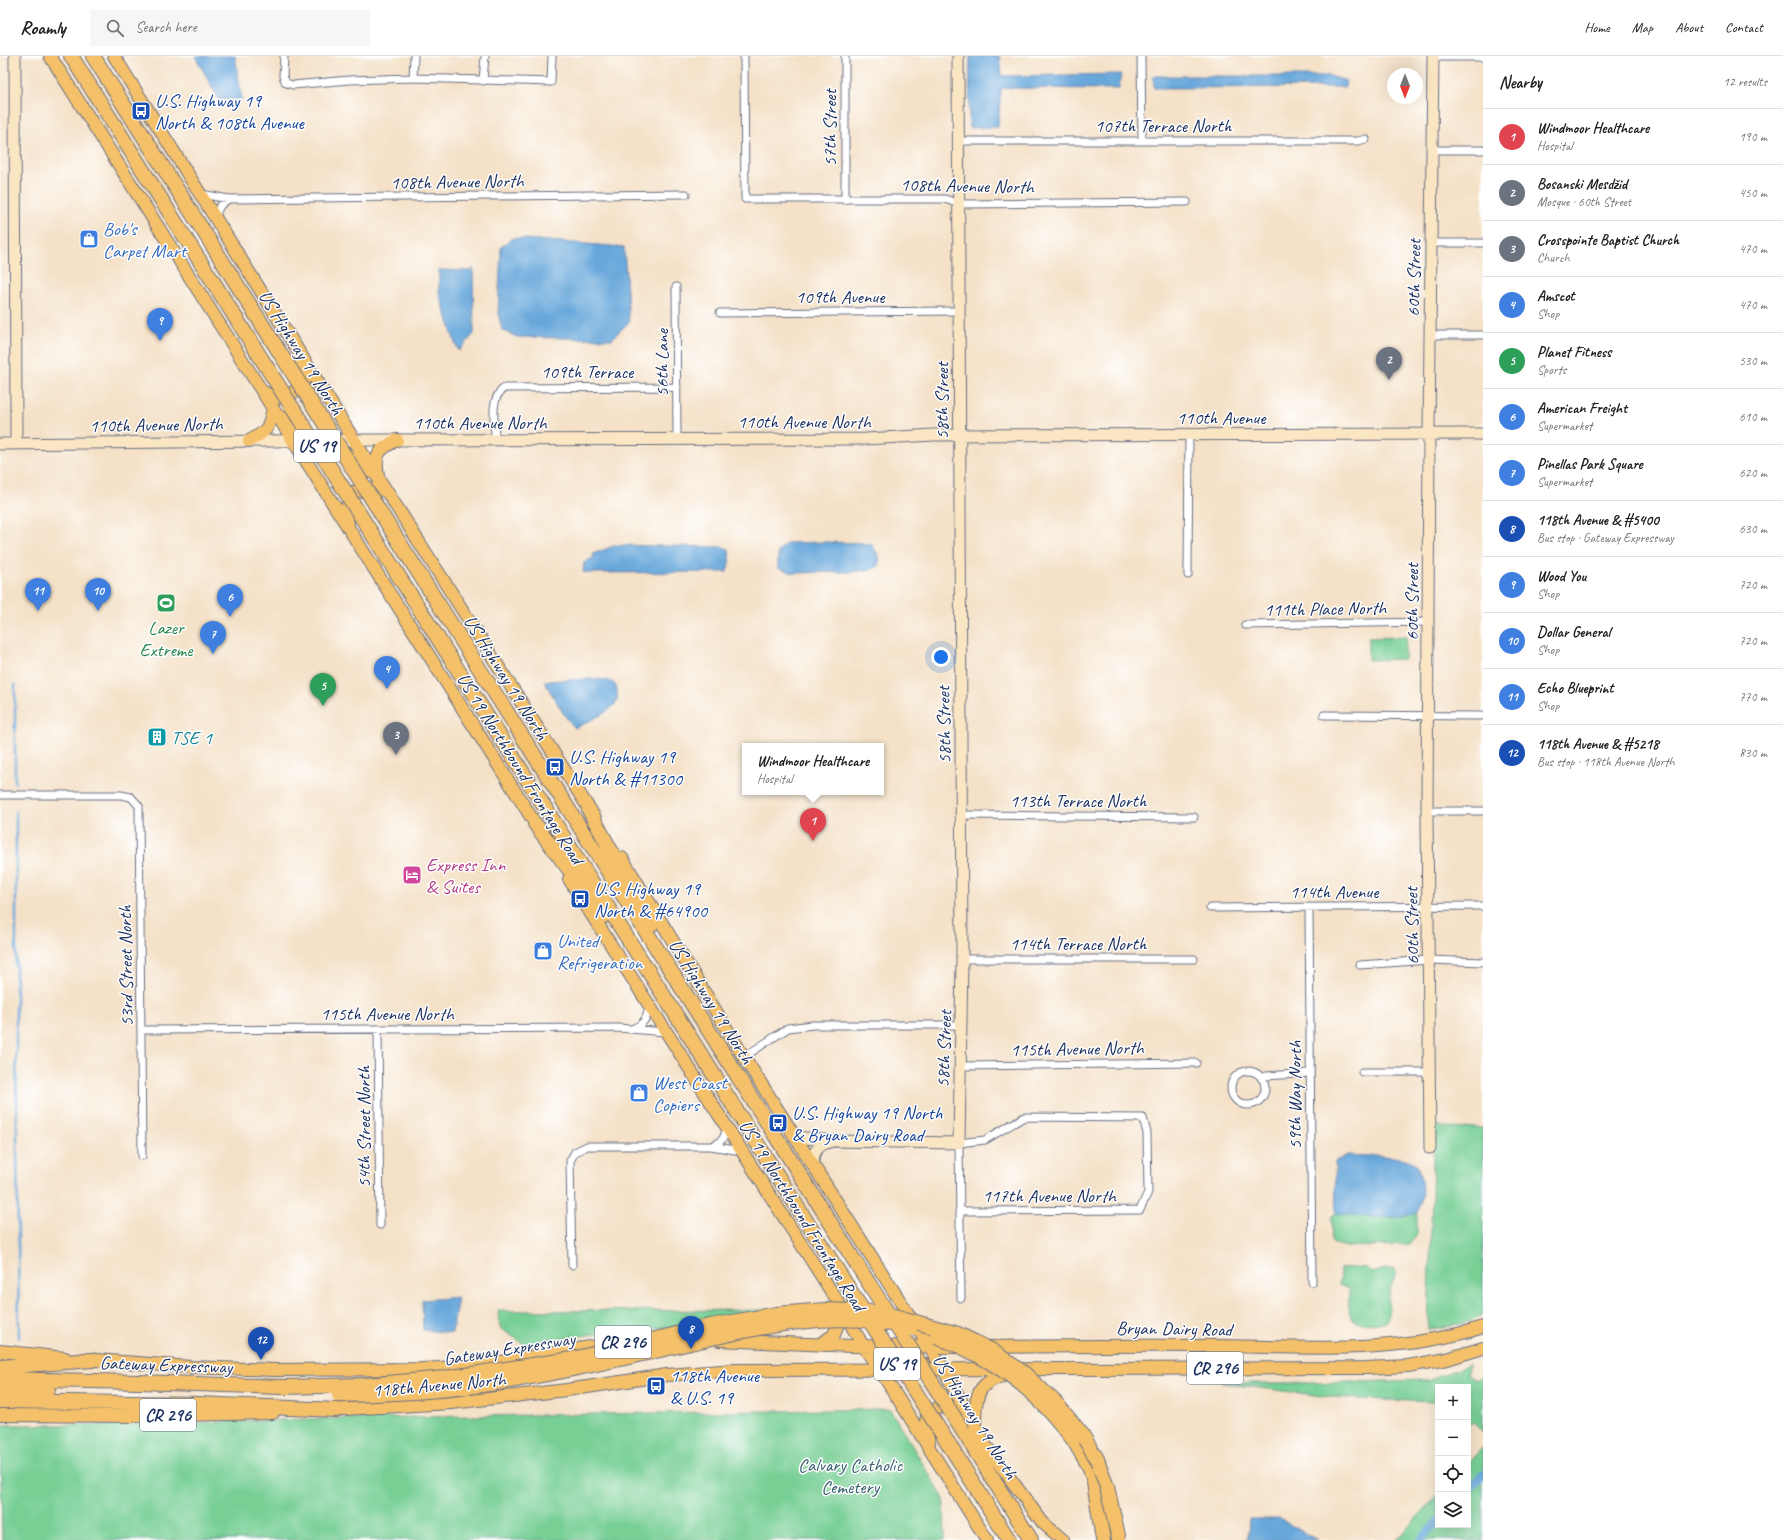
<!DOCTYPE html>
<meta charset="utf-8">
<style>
body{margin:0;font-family:Caveat,sans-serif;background:#f6f6f6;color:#202124}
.controls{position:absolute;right:12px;bottom:12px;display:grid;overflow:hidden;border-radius:0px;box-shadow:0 4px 16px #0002}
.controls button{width:36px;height:36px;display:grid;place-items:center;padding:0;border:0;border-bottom:1px solid #e0e0e0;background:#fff;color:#202124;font:20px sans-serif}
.compass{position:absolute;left:1387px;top:12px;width:36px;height:36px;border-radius:50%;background:#fff;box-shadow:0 4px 16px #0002;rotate:180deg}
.you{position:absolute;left:941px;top:601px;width:14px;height:14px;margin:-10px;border:3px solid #fff;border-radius:50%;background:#1a73e8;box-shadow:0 0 0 6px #1a73e833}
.badge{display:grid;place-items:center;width:26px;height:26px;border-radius:50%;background:#2563eb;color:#fff;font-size:13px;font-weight:700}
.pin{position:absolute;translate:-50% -33px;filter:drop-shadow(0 1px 2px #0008)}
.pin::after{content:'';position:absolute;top:21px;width:14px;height:12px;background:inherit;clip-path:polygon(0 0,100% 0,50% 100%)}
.popup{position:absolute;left:742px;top:687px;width:142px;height:52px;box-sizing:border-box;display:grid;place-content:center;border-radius:0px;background:#fff;filter:drop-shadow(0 1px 3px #0005);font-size:13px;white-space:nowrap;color:#757577}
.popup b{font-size:15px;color:#202124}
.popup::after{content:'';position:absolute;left:50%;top:100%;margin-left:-8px;border:8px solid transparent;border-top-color:#fff}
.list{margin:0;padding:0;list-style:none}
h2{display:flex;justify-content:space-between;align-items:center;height:52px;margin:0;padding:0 16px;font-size:17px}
h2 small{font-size:13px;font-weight:400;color:#757577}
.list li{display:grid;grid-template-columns:26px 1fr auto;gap:12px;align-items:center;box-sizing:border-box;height:56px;padding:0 16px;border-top:1px solid #e0e0e0}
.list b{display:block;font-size:15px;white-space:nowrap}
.list p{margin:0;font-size:13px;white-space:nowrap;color:#757577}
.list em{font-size:13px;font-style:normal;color:#757577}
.icon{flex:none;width:22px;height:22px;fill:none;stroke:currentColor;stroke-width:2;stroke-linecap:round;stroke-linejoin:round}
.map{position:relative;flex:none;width:1483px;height:1484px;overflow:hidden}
header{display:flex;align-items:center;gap:24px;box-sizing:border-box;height:56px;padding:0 20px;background:#fff;border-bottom:1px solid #e0e0e0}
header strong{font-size:19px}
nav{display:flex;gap:22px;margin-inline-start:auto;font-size:14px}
.search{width:280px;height:36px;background:#f6f6f6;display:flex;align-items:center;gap:10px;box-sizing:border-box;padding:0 14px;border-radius:0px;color:#757577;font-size:15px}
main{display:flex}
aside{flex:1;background:#fff}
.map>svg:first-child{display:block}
.green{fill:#77cf94;stroke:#497f79}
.water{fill:#68a7da;stroke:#426b9c}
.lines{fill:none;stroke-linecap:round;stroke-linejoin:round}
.stream{stroke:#68a7da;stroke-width:2.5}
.canal{stroke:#68a7da;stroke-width:8}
.street-casing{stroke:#676d83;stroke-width:9}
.secondary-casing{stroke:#676d83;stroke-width:13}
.primary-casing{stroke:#676d83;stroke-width:14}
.highway-casing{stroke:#676d83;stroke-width:16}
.street{stroke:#fff;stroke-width:7}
.secondary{stroke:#fbe6c3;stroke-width:11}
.primary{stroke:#f4c16a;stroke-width:12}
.highway{stroke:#f4c16a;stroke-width:14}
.highway-bridge-casing{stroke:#676d83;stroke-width:16;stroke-linecap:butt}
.highway-bridge{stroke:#f4c16a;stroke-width:14}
.labels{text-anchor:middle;stroke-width:3;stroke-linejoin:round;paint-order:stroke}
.shield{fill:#fff;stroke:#5f6d8e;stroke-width:1}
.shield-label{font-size:18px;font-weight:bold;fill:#1b2f5e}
.transit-label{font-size:19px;fill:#164399;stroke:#fff;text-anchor:start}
.street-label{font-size:19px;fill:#1b2f5e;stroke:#fff}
.shop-label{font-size:19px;fill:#366cbe;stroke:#fff;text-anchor:start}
.leisure-label{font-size:19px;fill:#27864d;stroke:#fff}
.culture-label{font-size:19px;fill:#0d838f;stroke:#fff;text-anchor:start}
.hotel-label{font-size:19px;fill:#b23c85;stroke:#fff;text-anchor:start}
.park-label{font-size:19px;fill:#375f6e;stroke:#fff}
</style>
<header>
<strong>Roamly</strong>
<div class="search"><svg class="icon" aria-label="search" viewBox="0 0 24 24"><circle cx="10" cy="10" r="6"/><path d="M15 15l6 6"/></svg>Search here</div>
<nav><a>Home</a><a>Map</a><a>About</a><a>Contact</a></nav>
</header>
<main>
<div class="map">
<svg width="1483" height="1484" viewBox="0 0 1483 1484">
<rect width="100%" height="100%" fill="#fff"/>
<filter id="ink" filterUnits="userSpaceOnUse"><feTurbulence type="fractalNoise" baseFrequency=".025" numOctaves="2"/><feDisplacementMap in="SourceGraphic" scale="8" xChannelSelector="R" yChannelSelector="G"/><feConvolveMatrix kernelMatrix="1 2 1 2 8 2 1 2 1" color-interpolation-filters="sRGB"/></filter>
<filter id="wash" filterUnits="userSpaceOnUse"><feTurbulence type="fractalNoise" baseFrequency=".012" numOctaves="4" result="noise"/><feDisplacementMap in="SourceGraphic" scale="16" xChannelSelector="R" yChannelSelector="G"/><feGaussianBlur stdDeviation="0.9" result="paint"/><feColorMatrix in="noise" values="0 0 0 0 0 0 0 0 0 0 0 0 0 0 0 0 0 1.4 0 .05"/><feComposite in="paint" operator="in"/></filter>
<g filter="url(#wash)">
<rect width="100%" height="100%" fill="#f4e1c7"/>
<path class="green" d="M1406,581L1404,603L1368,604V582Z
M1434,1071L1483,1072V1259L1459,1269L1428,1273Z
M1336,1157C1363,1160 1391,1165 1417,1157V1179L1410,1188L1347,1191L1334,1188L1331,1184L1332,1160Z
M1364,1211L1373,1217C1381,1214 1388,1211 1396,1215C1394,1223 1390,1231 1389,1239C1386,1249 1391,1258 1385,1267C1350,1269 1348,1268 1349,1233L1339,1229L1340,1212Z
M806,1254L720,1270L630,1273L524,1288L500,1272L498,1255Z
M1469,1309L1468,1318L1476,1323L1483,1322V1377L1475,1366L1468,1367V1331H1438V1351L1434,1346L1337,1342L1222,1327H1313L1427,1324Z
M890,1353L944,1443L945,1484H2L0,1369H126L305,1363Z
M1483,1391V1484H1396L1438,1439V1469H1468V1407Z"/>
<path class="water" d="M195,0H235L242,43L219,44Z
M970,0H1000L1002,20L1121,18L1119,33L1001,32L998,71L969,72Z
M1153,20H1330L1346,25L1345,31L1154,32Z
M512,182L624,191L629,266L612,283L517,281L502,274L498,257L501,191Z
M473,212L474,278L459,295L455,287L439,236V214L473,215Z
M826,486L862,487L872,489L879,500V510L870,514L847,516L793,517L778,512V496L786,487Z
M616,489L723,491L729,493L730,503L727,516L590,517L583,516L584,507L594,501L593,498Z
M589,623C600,624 616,621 617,635C618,640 618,644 615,648C610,656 585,667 575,672L565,660L544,625Z
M1347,1099C1368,1101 1399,1097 1417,1108C1422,1127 1425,1138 1417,1157C1391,1165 1363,1160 1336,1157L1335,1106Z
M458,1241L452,1277L423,1274L422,1244Z
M1249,1463H1280L1317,1484H1248Z"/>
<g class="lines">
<path class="stream" d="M15,629V727
M16,755V982L19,1282"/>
<path class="canal" d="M1468,1434L1483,1419
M1421,1484L1438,1465"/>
</g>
</g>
<g filter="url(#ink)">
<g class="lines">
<g class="street-casing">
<path id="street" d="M284,0L283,20L286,27L293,29L349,24L413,22L551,26L552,0
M744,0L745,143H945L959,148L1187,146
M845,0V144
M1141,0L1142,85
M1433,1H1483
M413,22L414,0
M483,25L485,0
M958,85H1358L1366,83
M1432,94H1483
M201,138L229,143L686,138
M216,163C217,152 220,148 229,143
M1432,187H1483
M676,231L677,383
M720,257L959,255
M1430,279H1483
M495,383C495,366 489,343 504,332L677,331
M1188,519L1189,379
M1245,569L1429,566
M1324,659L1483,660
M0,739H121L131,741L139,750L142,1100
M1427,755H1483
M962,759L1194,761
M1309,851L1312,1226
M1210,852L1483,850
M962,903H1194
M1360,909L1429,904L1483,906
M378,973L380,1169
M632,973C644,968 647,963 649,950
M142,974L618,972L665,976
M744,1001L788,972L813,969H962
M959,1010L1196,1007
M1231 1032a17 17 0 1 1 34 0a17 17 0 1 1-34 0Z
M1362,1016H1431
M1261,1022L1266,1020L1310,1017
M713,1089C723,1086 725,1081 726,1071
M959,1155L1140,1154L1148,1136L1147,1077L1143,1062L1024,1061L985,1084L959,1087L961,1242
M572,1209L570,1105L575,1096L587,1090H711L741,1095"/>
</g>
<g class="secondary-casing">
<path id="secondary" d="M15,0L16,388
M0,388L354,384L866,383L934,379L1483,378
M796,1081L833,1085L959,1087L962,903L958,0
M1430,1092L1427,755L1429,378L1433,0
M813,1108C813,1095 818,1089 830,1086"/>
</g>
<g class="primary-casing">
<path id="primary" d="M50,0L540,775
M114,0L354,384L595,762
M263,336L277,342L291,338L302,329L305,323L301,304
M282,361L293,371L343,395L371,416
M249,385C267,375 269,373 273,352
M378,419C374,398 379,393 397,384
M348,469C346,455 346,448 353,436L377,432L388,436
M622,802L744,1001L944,1314L986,1390L1043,1467L1063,1484
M569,823L843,1254L863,1290L880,1314L987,1484
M719,1284L852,1290L960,1291
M820,1288L834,1279L842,1256
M983,1291C1059,1290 1136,1289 1213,1290C1303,1291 1396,1299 1483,1271
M888,1292L906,1302L924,1308
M0,1295L65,1302
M83,1303L191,1311L275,1314L422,1313L477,1310L620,1286
M327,1354L451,1347L567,1334L667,1319L735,1314L1366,1312L1408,1310L1447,1303L1483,1292
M0,1359L133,1360L273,1357
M975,1368C975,1338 978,1324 1011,1318
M929,1386L925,1373L927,1359L939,1351H952L954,1353"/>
</g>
<g class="highway-casing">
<path id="highway" d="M71,0L266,310
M93,0L282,300
M382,459L863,1218
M367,470L846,1228
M589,754L651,869
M535,768L604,860
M0,1311L92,1304
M0,1323L138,1326
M0,1332L48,1334
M0,1345L199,1348L336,1354
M963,1375L1031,1484
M1073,1383L1090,1412L1094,1426L1103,1484
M948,1387L1009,1484"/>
</g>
<use href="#street" class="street"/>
<use href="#secondary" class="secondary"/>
<use href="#primary" class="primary"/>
<use href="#highway" class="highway"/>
<g class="highway-bridge-casing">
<path id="highway-bridge" d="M282,300L382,459
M266,310L367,470
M863,1218L963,1375
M846,1228L948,1387
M936,1281C971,1292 1012,1317 1038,1343C1051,1355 1062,1370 1073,1383
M138,1326L282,1331L364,1329L445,1322L572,1303L710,1270L776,1258L826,1254L880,1256L958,1278L991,1294L1025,1318L1056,1347L1081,1377L1097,1403L1107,1431L1119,1484
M339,1339C404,1338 472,1333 537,1320C581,1312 625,1302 669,1292C743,1275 835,1249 910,1273"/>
</g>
<use href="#highway-bridge" class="highway-bridge"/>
</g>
</g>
<defs>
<g id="bus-square" transform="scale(1)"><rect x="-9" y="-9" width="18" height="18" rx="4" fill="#1a4fb4" stroke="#fff"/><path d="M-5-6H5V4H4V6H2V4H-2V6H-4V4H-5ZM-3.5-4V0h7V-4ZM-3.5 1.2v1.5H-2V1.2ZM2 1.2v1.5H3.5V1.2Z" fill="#fff"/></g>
<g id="shop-square" transform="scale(1)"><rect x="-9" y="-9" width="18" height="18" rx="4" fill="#3f7fe0" stroke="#fff"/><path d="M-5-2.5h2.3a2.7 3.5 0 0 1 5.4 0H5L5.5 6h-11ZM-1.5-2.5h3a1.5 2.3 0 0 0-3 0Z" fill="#fff"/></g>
<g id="stadium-square" transform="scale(1)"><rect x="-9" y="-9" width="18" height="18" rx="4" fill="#2e9e5b" stroke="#fff"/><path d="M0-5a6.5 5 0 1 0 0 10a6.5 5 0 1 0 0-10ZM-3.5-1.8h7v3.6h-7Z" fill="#fff"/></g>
<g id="building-square" transform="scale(1)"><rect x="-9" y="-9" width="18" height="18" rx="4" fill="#0f9aa8" stroke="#fff"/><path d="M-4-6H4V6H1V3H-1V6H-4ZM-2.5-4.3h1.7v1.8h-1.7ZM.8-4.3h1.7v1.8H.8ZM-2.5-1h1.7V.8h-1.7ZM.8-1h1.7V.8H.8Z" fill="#fff"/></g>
<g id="hotel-square" transform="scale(1)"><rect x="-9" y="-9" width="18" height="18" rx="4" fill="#d1479c" stroke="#fff"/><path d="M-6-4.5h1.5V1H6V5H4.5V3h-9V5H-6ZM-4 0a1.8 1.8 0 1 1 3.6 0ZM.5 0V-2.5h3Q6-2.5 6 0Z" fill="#fff"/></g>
</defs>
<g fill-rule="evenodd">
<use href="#bus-square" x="141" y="55"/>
<use href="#shop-square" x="89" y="183"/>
<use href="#stadium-square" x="166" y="547"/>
<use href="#building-square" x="157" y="681"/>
<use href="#bus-square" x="555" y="711"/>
<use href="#hotel-square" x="412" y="819"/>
<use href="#bus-square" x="580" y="843"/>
<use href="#shop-square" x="543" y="895"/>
<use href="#shop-square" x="639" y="1037"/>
<use href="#bus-square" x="778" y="1067"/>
<use href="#bus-square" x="656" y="1330"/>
</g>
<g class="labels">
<g class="shield">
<rect x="294" y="374" width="46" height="32" rx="3"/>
<rect x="595" y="1270" width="56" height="32" rx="3"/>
<rect x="874" y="1292" width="46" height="32" rx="3"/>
<rect x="1187" y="1296" width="56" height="32" rx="3"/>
<rect x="140" y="1343" width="56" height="32" rx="3"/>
</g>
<g class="shield-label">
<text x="317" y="396">US 19</text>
<text x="623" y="1292">CR 296</text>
<text x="897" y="1314">US 19</text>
<text x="1215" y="1318">CR 296</text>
<text x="168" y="1365">CR 296</text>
</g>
<g class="transit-label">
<text x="155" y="51">U.S. Highway 19<tspan x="155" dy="22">North &amp; 108th Avenue</tspan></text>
<text x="569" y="707">U.S. Highway 19<tspan x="569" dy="22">North &amp; #11300</tspan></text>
<text x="594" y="839">U.S. Highway 19<tspan x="594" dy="22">North &amp; #64900</tspan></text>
<text x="792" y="1063">U.S. Highway 19 North<tspan x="792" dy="22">&amp; Bryan Dairy Road</tspan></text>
<text x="670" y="1326">118th Avenue<tspan x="670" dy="22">&amp; U.S. 19</tspan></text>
</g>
<g class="street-label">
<text x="1163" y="76">107th Terrace North</text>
<text transform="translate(829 72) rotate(-90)" y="7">57th Street</text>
<text transform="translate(457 125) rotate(-1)" y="7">108th Avenue North</text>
<text transform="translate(967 129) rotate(1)" y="7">108th Avenue North</text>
<text transform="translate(1413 222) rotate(-89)" y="7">60th Street</text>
<text x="840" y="247">109th Avenue</text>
<text transform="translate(302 296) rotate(58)" y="7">US Highway 19 North</text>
<text transform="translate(661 307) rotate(-90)" y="7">56th Lane</text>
<text x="587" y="322">109th Terrace</text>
<text transform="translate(941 345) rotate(-90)" y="7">58th Street</text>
<text x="1221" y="368">110th Avenue</text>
<text x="804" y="372">110th Avenue North</text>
<text x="480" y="373">110th Avenue North</text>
<text transform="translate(156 368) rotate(-1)" y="7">110th Avenue North</text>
<text transform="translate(1411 546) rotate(-90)" y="7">60th Street</text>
<text transform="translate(1325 552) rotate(-1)" y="7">111th Place North</text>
<text transform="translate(507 621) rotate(58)" y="7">US Highway 19 North</text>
<text transform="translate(943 669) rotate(-91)" y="7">58th Street</text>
<text transform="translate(521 712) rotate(58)" y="7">US 19 Northbound Frontage Road</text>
<text x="1078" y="751">113th Terrace North</text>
<text x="1334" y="842">114th Avenue</text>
<text transform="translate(1411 870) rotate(-91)" y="7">60th Street</text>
<text x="1078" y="894">114th Terrace North</text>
<text transform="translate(125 910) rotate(-91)" y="7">53rd Street North</text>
<text transform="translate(712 945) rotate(58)" y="7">US Highway 19 North</text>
<text x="387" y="964">115th Avenue North</text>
<text transform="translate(1077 992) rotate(-1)" y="7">115th Avenue North</text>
<text transform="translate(943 993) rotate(-88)" y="7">58th Street</text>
<text transform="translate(1294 1039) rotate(-90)" y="7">59th Way North</text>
<text transform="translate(363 1071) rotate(-90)" y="7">54th Street North</text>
<text x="1049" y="1146">117th Avenue North</text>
<text transform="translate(803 1159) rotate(58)" y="7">US 19 Northbound Frontage Road</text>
<text transform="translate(1174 1272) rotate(1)" y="7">Bryan Dairy Road</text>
<text transform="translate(509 1292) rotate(-9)" y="7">Gateway Expressway</text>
<text transform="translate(166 1308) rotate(2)" y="7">Gateway Expressway</text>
<text transform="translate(439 1328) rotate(-5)" y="7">118th Avenue North</text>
<text transform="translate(976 1360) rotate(58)" y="7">US Highway 19 North</text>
</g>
<g class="shop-label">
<text x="103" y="179">Bob's<tspan x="103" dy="22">Carpet Mart</tspan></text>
<text x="557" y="891">United<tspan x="557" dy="22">Refrigeration</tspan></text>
<text x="653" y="1033">West Coast<tspan x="653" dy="22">Copiers</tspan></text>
</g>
<g class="leisure-label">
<text x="166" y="578">Lazer<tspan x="166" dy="22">Extreme</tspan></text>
</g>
<g class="culture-label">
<text x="171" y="688">TSE 1</text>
</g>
<g class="hotel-label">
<text x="426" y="815">Express Inn<tspan x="426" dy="22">&amp; Suites</tspan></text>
</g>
<g class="park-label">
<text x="850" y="1415">Calvary Catholic<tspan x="850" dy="22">Cemetery</tspan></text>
</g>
</g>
</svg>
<div class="controls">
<button>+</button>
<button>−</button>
<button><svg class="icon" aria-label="locate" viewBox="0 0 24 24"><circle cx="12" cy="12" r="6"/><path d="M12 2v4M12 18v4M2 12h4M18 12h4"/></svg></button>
<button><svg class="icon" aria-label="layers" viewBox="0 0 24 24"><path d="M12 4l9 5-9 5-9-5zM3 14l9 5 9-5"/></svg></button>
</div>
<svg class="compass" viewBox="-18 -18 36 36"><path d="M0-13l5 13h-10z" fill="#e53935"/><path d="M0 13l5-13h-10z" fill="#757577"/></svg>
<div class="you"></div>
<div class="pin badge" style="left:813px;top:785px;background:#e0444e">1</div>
<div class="popup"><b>Windmoor Healthcare</b>Hospital</div>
<div class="pin badge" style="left:1389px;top:324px;background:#6b7280">2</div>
<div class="pin badge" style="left:396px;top:699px;background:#6b7280">3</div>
<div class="pin badge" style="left:387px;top:633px;background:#3f7fe0">4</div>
<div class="pin badge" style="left:323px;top:650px;background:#2e9e5b">5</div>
<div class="pin badge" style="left:230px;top:561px;background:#3f7fe0">6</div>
<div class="pin badge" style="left:213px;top:598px;background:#3f7fe0">7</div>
<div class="pin badge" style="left:691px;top:1293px;background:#1a4fb4">8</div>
<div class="pin badge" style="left:160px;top:285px;background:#3f7fe0">9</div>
<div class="pin badge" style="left:98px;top:555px;background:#3f7fe0">10</div>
<div class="pin badge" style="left:38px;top:555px;background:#3f7fe0">11</div>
<div class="pin badge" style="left:261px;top:1304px;background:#1a4fb4">12</div>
</div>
<aside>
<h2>Nearby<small>12 results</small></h2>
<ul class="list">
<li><span class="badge" style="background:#e0444e">1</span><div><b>Windmoor Healthcare</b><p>Hospital</p></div><em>190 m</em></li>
<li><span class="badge" style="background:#6b7280">2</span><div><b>Bosanski Mesdžid</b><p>Mosque · 60th Street</p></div><em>450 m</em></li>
<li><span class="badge" style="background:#6b7280">3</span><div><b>Crosspointe Baptist Church</b><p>Church</p></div><em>470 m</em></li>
<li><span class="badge" style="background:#3f7fe0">4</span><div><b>Amscot</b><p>Shop</p></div><em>470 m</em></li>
<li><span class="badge" style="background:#2e9e5b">5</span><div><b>Planet Fitness</b><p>Sports</p></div><em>530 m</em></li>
<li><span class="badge" style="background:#3f7fe0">6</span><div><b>American Freight</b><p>Supermarket</p></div><em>610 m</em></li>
<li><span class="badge" style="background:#3f7fe0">7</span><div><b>Pinellas Park Square</b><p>Supermarket</p></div><em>620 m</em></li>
<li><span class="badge" style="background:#1a4fb4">8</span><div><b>118th Avenue &amp; #5400</b><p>Bus stop · Gateway Expressway</p></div><em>630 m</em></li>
<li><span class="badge" style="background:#3f7fe0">9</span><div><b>Wood You</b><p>Shop</p></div><em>720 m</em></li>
<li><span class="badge" style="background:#3f7fe0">10</span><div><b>Dollar General</b><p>Shop</p></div><em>720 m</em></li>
<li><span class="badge" style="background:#3f7fe0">11</span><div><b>Echo Blueprint</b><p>Shop</p></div><em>770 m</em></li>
<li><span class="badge" style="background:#1a4fb4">12</span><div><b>118th Avenue &amp; #5218</b><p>Bus stop · 118th Avenue North</p></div><em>830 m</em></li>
</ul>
</aside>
</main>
